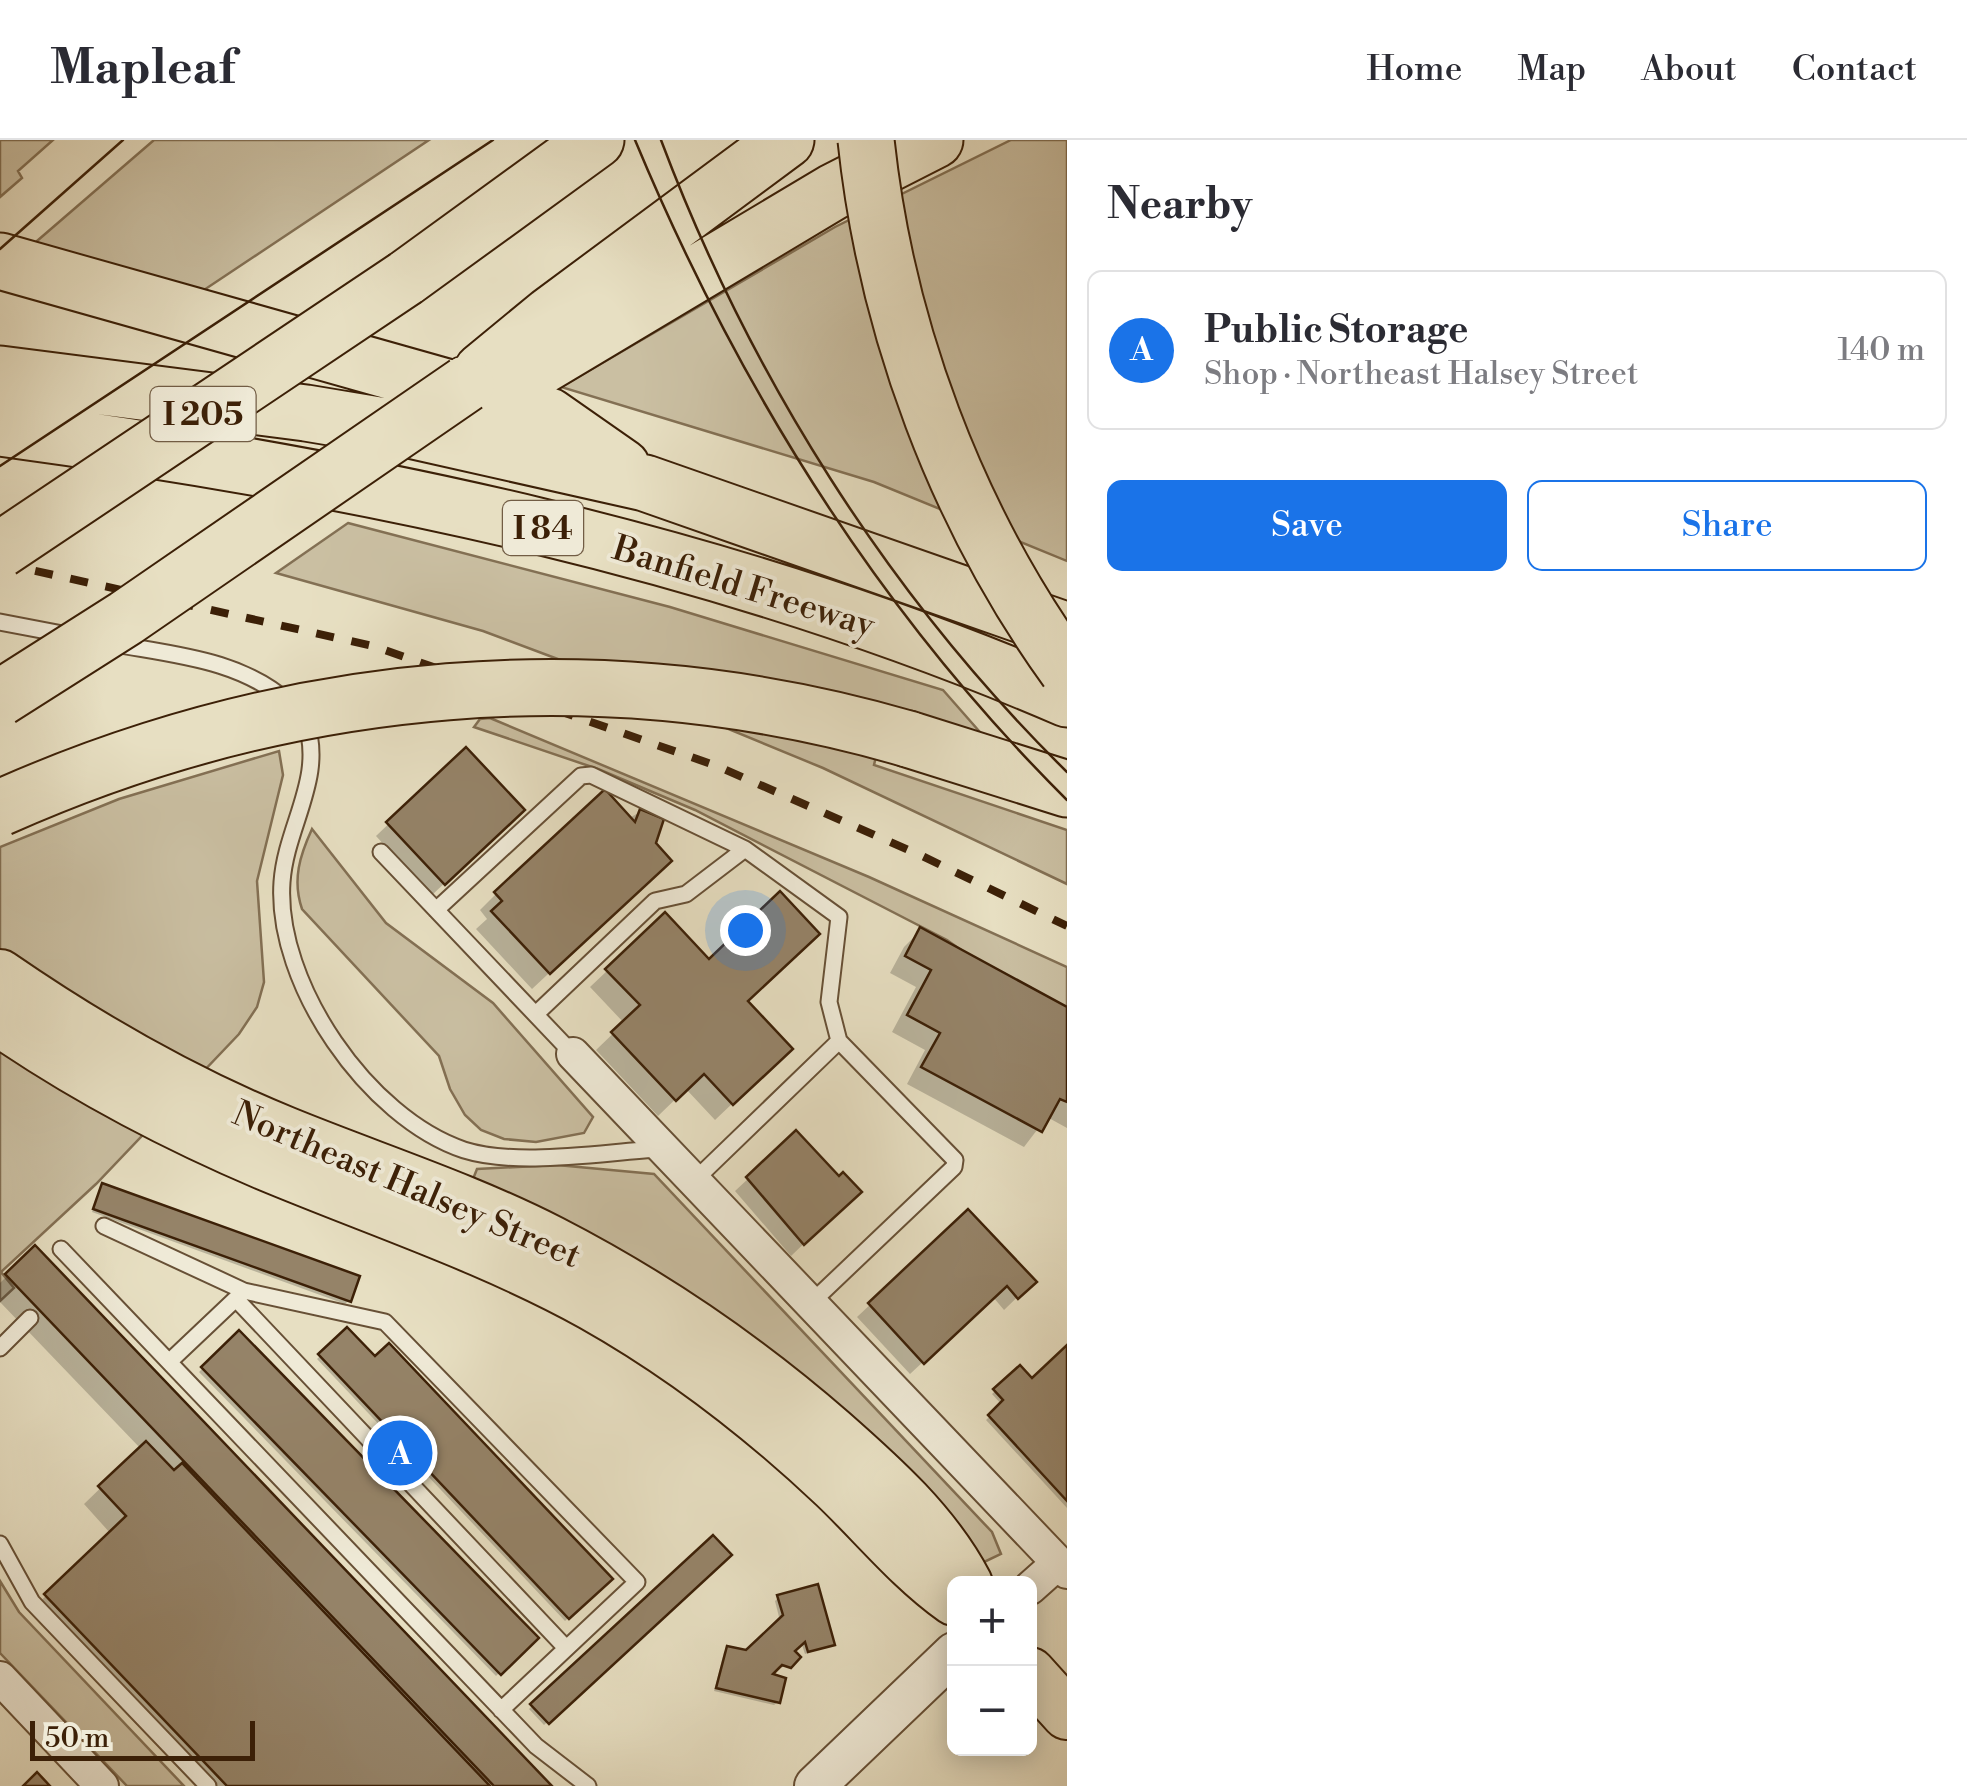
<!DOCTYPE html>
<meta charset="utf-8">
<style>
body{margin:0;font-family:"Libre Bodoni",serif;background:#f2f2f3;color:#2b2b33}
.controls{position:absolute;right:30px;bottom:30px;display:grid;overflow:hidden;border-radius:15px;box-shadow:0 5px 25px #0003}
.controls button{width:90px;height:90px;display:grid;place-items:center;padding:0;border:0;border-bottom:2px solid #e1e1e2;background:#fff;color:#2b2b33;font:50px sans-serif}
.scale{position:absolute;left:30px;bottom:25px;width:225px;box-sizing:border-box;padding-left:10px;border:5px solid #3c2007;border-top:0;font-size:28px;line-height:35px;white-space:nowrap;color:#3c2007;-webkit-text-stroke:8px #efead7;paint-order:stroke}
.you{position:absolute;left:745px;top:790px;width:35px;height:35px;margin:-25px;border:8px solid #fff;border-radius:50%;background:#1a73e8;box-shadow:0 0 0 15px #1a73e833}
.badge{display:grid;place-items:center;width:65px;height:65px;border-radius:50%;background:#1a73e8;color:#fff;font-size:32px;font-weight:700}
.pin{position:absolute;translate:-50% -50%;border:5px solid #fff;box-shadow:0 2px 10px #0006}
.list{margin:0;padding:0;list-style:none}
h2{display:flex;justify-content:space-between;align-items:center;height:130px;margin:0;padding:0 40px;font-size:42px}
h2 small{font-size:32px;font-weight:400;color:#7c7c81}
.list li{display:grid;grid-template-columns:65px 1fr auto;gap:30px;align-items:center;box-sizing:border-box;height:160px;margin:0 20px 20px;padding:0 20px;border:2px solid #e1e1e2;border-radius:15px}
.list b{display:block;font-size:38px;white-space:nowrap}
.list p{margin:0;font-size:32px;white-space:nowrap;color:#7c7c81}
.list em{font-size:32px;font-style:normal;color:#7c7c81}
.actions{display:flex;gap:20px;padding:30px 40px}
.actions a{flex:1;padding:22px 0;border:2px solid #1a73e8;border-radius:15px;text-align:center;font-size:35px;color:#1a73e8}
.actions .main{background:#1a73e8;color:#fff}
.map{position:relative;flex:none;width:1067px;height:1646px;overflow:hidden}
header{display:flex;align-items:center;gap:60px;box-sizing:border-box;height:140px;padding:0 50px;background:#fff;border-bottom:2px solid #e1e1e2}
header strong{font-size:48px}
nav{display:flex;gap:55px;margin-inline-start:auto;font-size:35px}
main{display:flex}
aside{flex:1;background:#fff}
.map>svg:first-child{display:block}
.green{fill:#cabfa2;stroke:#837054;stroke-width:2.5}
.shadow{fill:#0003}
.building{fill:#958368;stroke:#3c2007;stroke-width:2.5}
.lines{fill:none;stroke-linecap:round;stroke-linejoin:round}
.service-casing{stroke:#675036;stroke-width:19}
.minor-casing{stroke:#675036;stroke-width:36}
.tertiary-casing{stroke:#675036;stroke-width:44}
.primary-casing{stroke:#3c2007;stroke-width:54}
.motorway-casing{stroke:#3c2007;stroke-width:59}
.service{stroke:#efead7;stroke-width:15}
.minor{stroke:#efead7;stroke-width:32}
.tertiary{stroke:#efead7;stroke-width:40}
.primary{stroke:#e7dfc2;stroke-width:50}
.motorway{stroke:#e7dfc2;stroke-width:55}
.tram{stroke:#3c2007;stroke-width:2.5}
.rail{stroke:#3c2007;stroke-width:8;stroke-dasharray:18 18;stroke-linecap:butt}
.motorway-bridge-casing{stroke:#3c2007;stroke-width:59;stroke-linecap:butt}
.motorway-bridge{stroke:#e7dfc2;stroke-width:55}
.labels{text-anchor:middle;stroke-width:8;stroke-linejoin:round;paint-order:stroke}
.shield{fill:#efead7;stroke:#725d45;stroke-width:2.5}
.shield-label{font-size:32px;font-weight:bold;fill:#3c2007}
.street-label{font-size:35px;fill:#3c2007;stroke:#efead7}
</style>
<header>
<strong>Mapleaf</strong>
<nav><a>Home</a><a>Map</a><a>About</a><a>Contact</a></nav>
</header>
<main>
<div class="map">
<svg width="1067" height="1646" viewBox="0 0 1067 1646">
<rect width="100%" height="100%" fill="#e7dfc2"/>
<filter id="stains"><feTurbulence type="fractalNoise" baseFrequency=".002" numOctaves="4"/><feColorMatrix values="0 0 0 0 .2 0 0 0 0 .09 0 0 0 0 .02 0 0 0 .5 -.17"/></filter>
<radialGradient id="worn" r=".72"><stop offset=".6" stop-color="#630" stop-opacity="0"/><stop offset="1" stop-color="#630" stop-opacity=".3"/></radialGradient>
<path class="green" d="M0,0H53L18,31L22,38L0,57Z
M154,0H429L192,158L30,107Z
M1011,0H1067V421L874,342L561,247L835,87Z
M348,383L670,467L943,550L986,599L887,569L874,625L1067,690V744L823,628L571,524L483,491L276,433Z
M490,578L869,737L1067,827V871L988,829L947,800L695,670L598,629L474,587L480,579Z
M279,611L283,635L257,741L264,842L257,867L239,894L96,1044L1,1132L14,1148L0,1161V707L119,659Z
M312,689L386,783L493,863L593,977L584,993L536,1002L504,999L481,990L465,975L450,949L439,916L302,769C292,740 300,715 312,689Z
M557,1025L654,1034L992,1392L1001,1414L982,1423L469,1049L477,1029Z
M0,1441L19,1472L184,1646H127L0,1513Z"/>
<path class="shadow" d="M466,610L522,670L431,756L376,696Z
M640,672L653,704L652,737L532,849L476,789L487,779L480,770L496,754Z
M665,776L745,862L773,925L715,980L686,949L658,976L596,910L624,883L590,847Z
M921,790L1067,870V988L1047,977L1024,1007L907,944L925,910L892,892L916,847L890,833L904,807Z
M796,994L839,1039L858,1052L791,1116L735,1051Z
M103,1046L348,1161L345,1164L92,1072Z
M968,1073L1033,1142L1004,1170L993,1157L910,1234L857,1177Z
M35,1109L548,1646H195L29,1472L111,1394L84,1364L141,1309L0,1162V1143Z
M347,1191L609,1439L565,1481L317,1219Z
M239,1193L535,1498L496,1536L199,1232Z
M1067,1209V1368L986,1280L1002,1265L992,1254L1020,1228L1032,1241Z
M713,1399L729,1415L544,1585L529,1569Z
M778,1458L832,1505L805,1514L801,1502L792,1511L789,1526L777,1528L768,1536L778,1562L774,1565L714,1551L724,1512L728,1508L747,1513L780,1481L775,1461Z"/>
<path class="building" d="M466,607L525,670L445,745L386,682Z
M605,649L635,682L640,669L664,679L656,703L672,721L550,834L491,771L502,761L494,752Z
M780,751L820,794L748,861L793,909L733,965L704,934L676,961L611,892L640,865L605,829L665,772L709,819Z
M920,787L1067,867V962L1060,959L1042,992L921,927L940,893L907,875L931,830L905,816Z
M796,990L839,1036L843,1032L862,1052L804,1105L746,1037Z
M102,1043L360,1136L351,1162L93,1069Z
M968,1069L1037,1142L1018,1159L1007,1146L924,1224L868,1163Z
M35,1105L552,1646H494L5,1134Z
M347,1187L375,1216L389,1203L613,1439L569,1479L318,1214Z
M239,1190L539,1498L501,1535L201,1227Z
M1067,1205V1361L988,1275L1003,1260L993,1249L1020,1225L1032,1238Z
M146,1301L174,1330L182,1323L490,1646H227L44,1454L126,1376L98,1346Z
M713,1395L732,1415L549,1584L530,1564Z
M818,1444L835,1505L808,1512L805,1502L795,1511L801,1517L791,1528L782,1525L773,1534L786,1538L780,1563L716,1548L727,1506L746,1510L783,1475L777,1455Z
M37,1632L50,1646H23Z"/>
<g class="lines">
<g class="service-casing">
<path id="service" d="M0,482L73,496
M115,504C175,515 242,520 289,563
M305,580C326,637 286,685 282,742C275,843 368,978 464,1010C518,1027 603,1012 660,1009
M381,712L573,914
M436,770L581,636L591,635L745,709
M536,874L655,761L686,754L745,709L839,777L829,862L839,901
M695,1040L839,901L955,1020L954,1027L811,1163
M104,1086L244,1151L169,1222
M61,1109L536,1606L588,1646
M244,1151L385,1182L637,1442L501,1570
M236,1159L566,1508
M0,1208L30,1178
M0,1404L32,1462L208,1646"/>
</g>
<g class="minor-casing">
<path id="minor" d="M573,914L1067,1432
M1030,1448L1057,1424
M0,1538L102,1646"/>
</g>
<g class="tertiary-casing">
<path id="tertiary" d="M815,1646L954,1513"/>
</g>
<g class="primary-casing">
<path id="primary" d="M0,835C90,897 184,951 285,992C373,1028 465,1057 551,1101C652,1153 746,1217 832,1292C882,1336 936,1384 967,1444
M0,881C83,938 172,985 266,1025C376,1071 487,1107 592,1165C679,1214 761,1277 834,1346C874,1384 909,1428 954,1460
M1030,1533L1067,1574"/>
</g>
<g class="motorway-casing">
<path id="motorway" d="M0,121L549,276L622,327
M406,138L596,0
M482,231L550,175L786,0
M0,234L306,273L414,291L645,343L1062,489
M466,244L537,229L833,52L935,0
M0,288C363,337 729,413 1067,559
M908,599L1067,649"/>
</g>
<use href="#service" class="service"/>
<use href="#minor" class="minor"/>
<use href="#tertiary" class="tertiary"/>
<use href="#primary" class="primary"/>
<use href="#motorway" class="motorway"/>
<path class="tram" d="M635,0C738,247 877,471 1067,660
M661,0C749,234 888,456 1067,632
M0,109L123,0
M0,326L493,0"/>
<path class="rail" d="M0,423L373,506L717,626L920,715L1067,786"/>
<g class="motorway-bridge-casing">
<path id="motorway-bridge" d="M866,0C886,188 956,376 1067,530
M0,410L406,138
M0,558L126,478L466,244
M0,668C289,539 603,510 908,599"/>
</g>
<use href="#motorway-bridge" class="motorway-bridge"/>
</g>
<g class="labels">
<g class="shield">
<rect x="150.5" y="247" width="105" height="54" rx="8"/>
<rect x="503" y="361" width="80" height="54" rx="8"/>
</g>
<g class="shield-label">
<text x="203" y="285">I 205</text>
<text x="543" y="399">I 84</text>
</g>
<g class="street-label">
<text transform="translate(744 446) rotate(17)" y="12">Banfield Freeway</text>
<text transform="translate(407 1044) rotate(23)" y="12">Northeast Halsey Street</text>
</g>
</g>
<rect width="100%" height="100%" filter="url(#stains)"/>
<rect width="100%" height="100%" fill="url(#worn)"/>
</svg>
<div class="controls">
<button>+</button>
<button>−</button>
</div>
<div class="scale">50 m</div>
<div class="you"></div>
<div class="pin badge" style="left:400px;top:1313px">A</div>
</div>
<aside>
<h2>Nearby<small></small></h2>
<ul class="list">
<li><span class="badge">A</span><div><b>Public Storage</b><p>Shop · Northeast Halsey Street</p></div><em>140 m</em></li>
</ul>
<div class="actions"><a class="main">Save</a><a>Share</a></div>
</aside>
</main>
